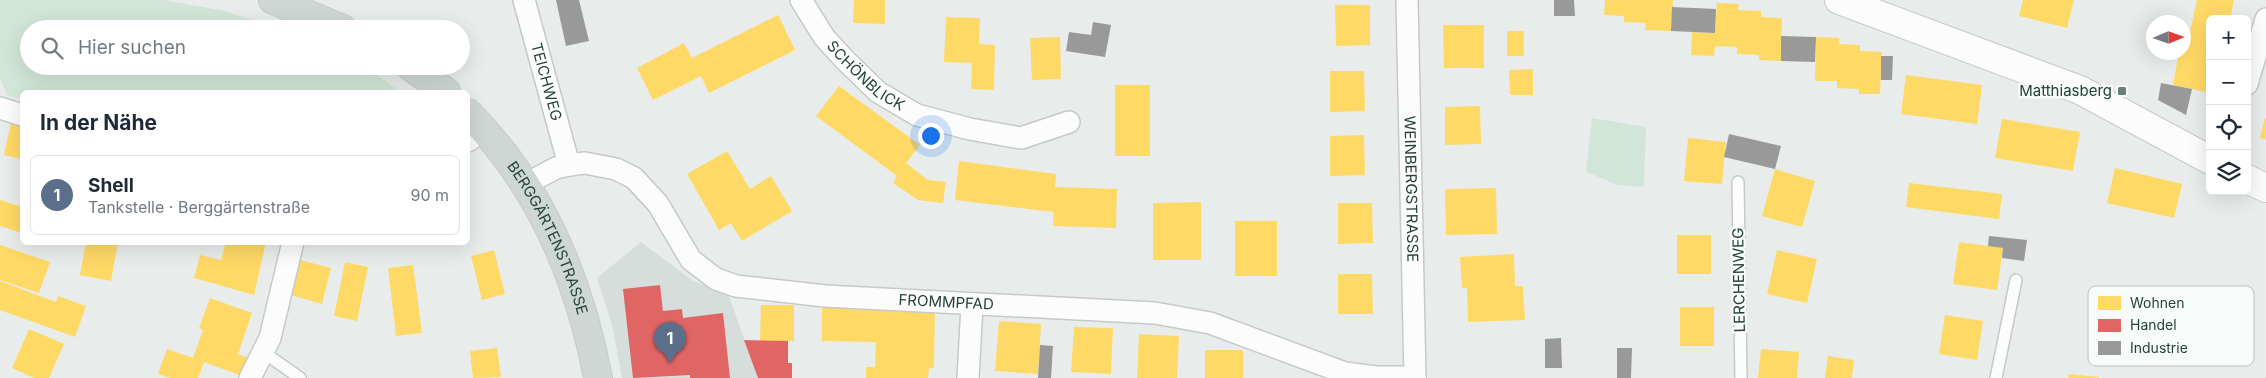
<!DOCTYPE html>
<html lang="de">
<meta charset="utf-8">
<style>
body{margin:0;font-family:Inter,sans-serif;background:#f2f2f3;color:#1f2937}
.controls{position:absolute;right:15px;top:15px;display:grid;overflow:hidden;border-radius:8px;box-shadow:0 5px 20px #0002}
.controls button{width:45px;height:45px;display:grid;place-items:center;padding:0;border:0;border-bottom:1px solid #e0e1e3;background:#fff;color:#1f2937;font:25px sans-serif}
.compass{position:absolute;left:2146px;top:15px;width:45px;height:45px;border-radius:50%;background:#fff;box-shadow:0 5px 20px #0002;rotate:88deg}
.you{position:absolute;left:930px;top:135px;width:18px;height:18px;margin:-12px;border:4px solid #fff;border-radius:50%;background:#1a73e8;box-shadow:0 0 0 8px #1a73e833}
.badge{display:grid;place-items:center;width:32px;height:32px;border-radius:50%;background:#111827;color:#fff;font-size:16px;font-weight:700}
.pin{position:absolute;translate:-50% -41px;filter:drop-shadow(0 1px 2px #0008)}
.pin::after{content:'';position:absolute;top:26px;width:18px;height:15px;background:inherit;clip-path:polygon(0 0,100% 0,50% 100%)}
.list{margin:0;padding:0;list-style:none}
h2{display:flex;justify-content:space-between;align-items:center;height:65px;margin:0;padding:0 20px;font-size:21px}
h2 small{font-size:16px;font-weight:400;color:#747a83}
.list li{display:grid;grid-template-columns:32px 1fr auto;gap:15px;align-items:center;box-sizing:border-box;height:80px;margin:0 10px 10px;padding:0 10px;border:1px solid #e0e1e3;border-radius:8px}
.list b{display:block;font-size:19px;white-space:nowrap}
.list p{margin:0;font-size:16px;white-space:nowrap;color:#747a83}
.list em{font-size:16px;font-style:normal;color:#747a83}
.icon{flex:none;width:28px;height:28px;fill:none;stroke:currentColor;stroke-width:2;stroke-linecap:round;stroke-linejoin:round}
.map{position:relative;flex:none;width:2266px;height:378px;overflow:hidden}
.search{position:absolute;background:#fff;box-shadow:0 5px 20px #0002;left:20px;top:20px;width:450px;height:55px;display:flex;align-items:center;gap:12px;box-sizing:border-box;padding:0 18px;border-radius:28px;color:#747a83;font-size:19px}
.panel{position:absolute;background:#fff;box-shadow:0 5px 20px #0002;left:20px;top:90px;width:450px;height:155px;border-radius:8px}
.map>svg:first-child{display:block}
.built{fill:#d6dedb}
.green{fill:#d1e6d8}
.homes{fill:#ffd966}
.shops{fill:#e06666}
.industry{fill:#999}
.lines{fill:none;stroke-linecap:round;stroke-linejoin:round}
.service-casing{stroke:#c5cac8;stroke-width:14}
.minor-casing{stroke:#c5cac8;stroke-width:24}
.tertiary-casing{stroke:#c5cac8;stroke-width:30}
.primary-casing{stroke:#c3ccc9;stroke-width:30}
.service{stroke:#fcfcfc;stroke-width:11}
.minor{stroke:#fcfcfc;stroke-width:21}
.tertiary{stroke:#fcfcfc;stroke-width:28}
.primary{stroke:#cfd7d5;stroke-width:28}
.poi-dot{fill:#697e78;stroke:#f7fbf9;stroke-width:2}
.labels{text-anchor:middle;stroke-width:5;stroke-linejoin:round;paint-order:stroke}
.street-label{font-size:15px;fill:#24423a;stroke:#f7fbf9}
.poi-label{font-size:15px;fill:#24423a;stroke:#f7fbf9;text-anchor:end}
.key{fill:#f7fbf9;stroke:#b8c4c0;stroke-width:1}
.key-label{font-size:14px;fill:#24423a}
</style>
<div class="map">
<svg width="2266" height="378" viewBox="0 0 2266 378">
<rect width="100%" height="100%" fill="#e8edeb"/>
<path class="built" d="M641,242L692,280L729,296L758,378H622L612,325L597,278Z"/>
<path class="green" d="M0,0H164L225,11L279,29H29V66H362L373,72L400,92H22V98L8,96L0,79Z
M1592,118L1646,127L1644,187L1618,185L1586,172Z"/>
<path class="homes" d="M854,0H885V24L853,23Z
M1605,0H1673L1671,31L1645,30L1646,23L1624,22V16L1604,15Z
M2023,0H2074L2067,28L2019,16Z
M2197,0H2234L2230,19H2210V93L2173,85L2179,52H2184V31L2190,32Z
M1717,3L1739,4L1738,10L1761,11V17L1782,18L1781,61L1759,60V55L1737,54V47L1715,46L1714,56L1691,55L1692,32L1715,33Z
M1335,5H1370V45L1336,46Z
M778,15L795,50L709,93L701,76L653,100L637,68L684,43L692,58Z
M946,17L980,18L979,44L995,45L994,90L971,89L972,63L944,62Z
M1443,25H1484V68H1444Z
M1507,31H1524V56H1507Z
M1060,37L1061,79L1032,80L1030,38Z
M1816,37L1839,38V44L1860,45V51L1882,52L1880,94H1859V89L1837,88V81H1815Z
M1533,69V95H1510L1509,70Z
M1330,71H1364L1365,111L1330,112Z
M1906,75L1982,85L1977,124L1901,114Z
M1115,85H1150V156H1115Z
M839,86L920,145L906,163L928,180L946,182L943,203L918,200L893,183L897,176L816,116Z
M1480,106L1481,144L1445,145V107Z
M2265,118H2266V139L2260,138Z
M2002,119L2080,132L2073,171L1995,158Z
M11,123L22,125V159L4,155Z
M1364,135L1365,175L1330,176V136Z
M1688,138L1726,142L1722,184L1684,181Z
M727,151L750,189L771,176L792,211L742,241L731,223L719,230L687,174Z
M959,161L1056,174L1055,187L1117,189L1116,228L1053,226L1054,212L955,200Z
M2115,168L2182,184L2174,218L2107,203Z
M1775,169L1815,181L1802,227L1762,216Z
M1909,183L2002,194L1999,219L1906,207Z
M1496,188L1497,234L1446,235L1445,189Z
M0,200L22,207V233L0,226Z
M1201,202V260H1153V203Z
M1338,203H1372L1373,243L1338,244Z
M1235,221H1277V276H1235Z
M1677,235H1711V274H1677Z
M86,242H118L111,281L80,275Z
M226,242H266L254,295L194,278L200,255L221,260Z
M1959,242L2003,248L1997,290L1953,284Z
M0,245L50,262L39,293L0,280Z
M494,250L505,294L482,300L471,256Z
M1777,250L1817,259L1807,303L1767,294Z
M1514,254L1515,286H1523L1525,320L1468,322L1467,288H1462L1460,257Z
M300,260L331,268L322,304L291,295Z
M345,262L368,267L357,321L334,316Z
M413,265L422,333L396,336L388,268Z
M1338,274H1372L1373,314H1338Z
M0,281L56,302L58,296L86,306L75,337L0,310Z
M210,298L252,313L238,354L248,358L242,376L204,362L198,378H170L158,374L167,349L193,358L203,330L199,328Z
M822,304L935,307L934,368H929L928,378H866V367H875L876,342L822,341Z
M761,305H794V341H760Z
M1680,307H1714V346H1680Z
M1945,315L1983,321L1977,360L1939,354Z
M999,321L1041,324L1038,374L995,371Z
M1074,327L1113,328L1111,374L1071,372Z
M29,329L64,344L49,378H34L12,368Z
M1139,334L1179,336L1177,378H1137Z
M497,348L501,377L473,378L470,351Z
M1761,349L1799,352L1797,378H1758Z
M1205,350H1243V378H1205Z
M1828,356L1854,360L1852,378H1825Z
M2069,374L2099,377V378H2068Z"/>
<path class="shops" d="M660,285L663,311L682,309L683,318L723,313L730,378H690V375L633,378L623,289Z
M744,340L788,341V363H792V378H758Z"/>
<path class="industry" d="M556,0H579L589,41L566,46Z
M1554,0H1574L1575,16H1554Z
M1672,7L1716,9L1715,33L1671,31Z
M1093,22L1111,25L1105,57L1066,51L1069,32L1091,35Z
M1781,36L1816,37L1815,62L1781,61Z
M1881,56H1893L1892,80H1881Z
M2161,83L2192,89L2186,115L2158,100Z
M1729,134L1781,146L1775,169L1724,157Z
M1989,236L2027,240L2024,261L2002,258L2003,248L1988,246Z
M1561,338L1562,368H1545V339Z
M1040,345L1053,346L1051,378H1038Z
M1617,348H1632L1631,378H1617Z"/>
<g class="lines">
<g class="service-casing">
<path id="service" d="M1738,182L1741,378
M263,352L300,378
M1996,378L2016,280"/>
</g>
<g class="minor-casing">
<g id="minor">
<path id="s1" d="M524,0L569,165"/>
<path id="s2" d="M801,0L824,37L845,60L878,92L917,115L970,129L1021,138L1069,122"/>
<path id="s3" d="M1407,0L1415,378"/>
<path d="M2247,84L2266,19"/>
<path d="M0,108L22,115"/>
<path d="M468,141L484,129"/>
<path id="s4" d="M526,184L556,168L569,165L585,163L616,169L634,178L658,204L691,260L716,279L736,286L825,296L1155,313L1210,323L1345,373L1376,377H1415"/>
<path d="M250,378L270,338L293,242"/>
<path d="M968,378L972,305"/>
</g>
</g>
<g class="tertiary-casing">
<path id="tertiary" d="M1839,0L2080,90L2210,160
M2247,179L2266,188"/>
</g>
<g class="primary-casing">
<g id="primary">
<path d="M273,0L343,29"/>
<path d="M410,66L446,92"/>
<path id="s5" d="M468,113C540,185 579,278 598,378"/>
</g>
</g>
<use href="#service" class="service"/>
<use href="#minor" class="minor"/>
<use href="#tertiary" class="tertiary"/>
<use href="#primary" class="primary"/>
</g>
<rect class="poi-dot" x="2117" y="86" width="10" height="10" rx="2.5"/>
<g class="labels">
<g class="street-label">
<text dy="5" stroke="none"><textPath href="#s2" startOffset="101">SCHÖNBLICK</textPath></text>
<text dy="5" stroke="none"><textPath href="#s1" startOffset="85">TEICHWEG</textPath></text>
<text dy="5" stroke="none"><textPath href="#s3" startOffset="189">WEINBERGSTRASSE</textPath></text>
<text dy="5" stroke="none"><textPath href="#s5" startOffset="150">BERGGÄRTENSTRASSE</textPath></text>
<text transform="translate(1739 280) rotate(-91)" y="5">LERCHENWEG</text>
<text dy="5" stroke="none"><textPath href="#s4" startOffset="479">FROMMPFAD</textPath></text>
</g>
<g class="poi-label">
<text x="2112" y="96">Matthiasberg</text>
</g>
</g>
<rect x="2088" y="286" width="166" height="80" rx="8" class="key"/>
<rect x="2098" y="296" width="23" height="14" fill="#ffd966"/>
<rect x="2098" y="319" width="23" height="13" fill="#e06666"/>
<rect x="2098" y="341" width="23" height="14" fill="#999"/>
<g class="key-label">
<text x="2130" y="308">Wohnen</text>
<text x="2130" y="330">Handel</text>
<text x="2130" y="353">Industrie</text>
</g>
</svg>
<div class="controls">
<button>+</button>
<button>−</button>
<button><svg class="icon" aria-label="locate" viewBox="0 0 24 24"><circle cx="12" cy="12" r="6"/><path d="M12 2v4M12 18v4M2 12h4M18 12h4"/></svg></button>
<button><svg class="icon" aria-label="layers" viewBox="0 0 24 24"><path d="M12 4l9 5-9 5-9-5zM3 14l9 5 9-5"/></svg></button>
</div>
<svg class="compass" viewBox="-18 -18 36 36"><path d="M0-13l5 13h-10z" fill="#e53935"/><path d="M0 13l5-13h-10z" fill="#747a83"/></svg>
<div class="you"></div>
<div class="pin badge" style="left:670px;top:363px;background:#5c6f8a">1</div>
<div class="search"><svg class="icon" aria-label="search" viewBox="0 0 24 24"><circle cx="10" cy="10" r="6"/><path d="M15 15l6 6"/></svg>Hier suchen</div>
<section class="panel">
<h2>In der Nähe<small></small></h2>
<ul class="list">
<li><span class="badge" style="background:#5c6f8a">1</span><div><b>Shell</b><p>Tankstelle · Berggärtenstraße</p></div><em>90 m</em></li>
</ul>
</section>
</div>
